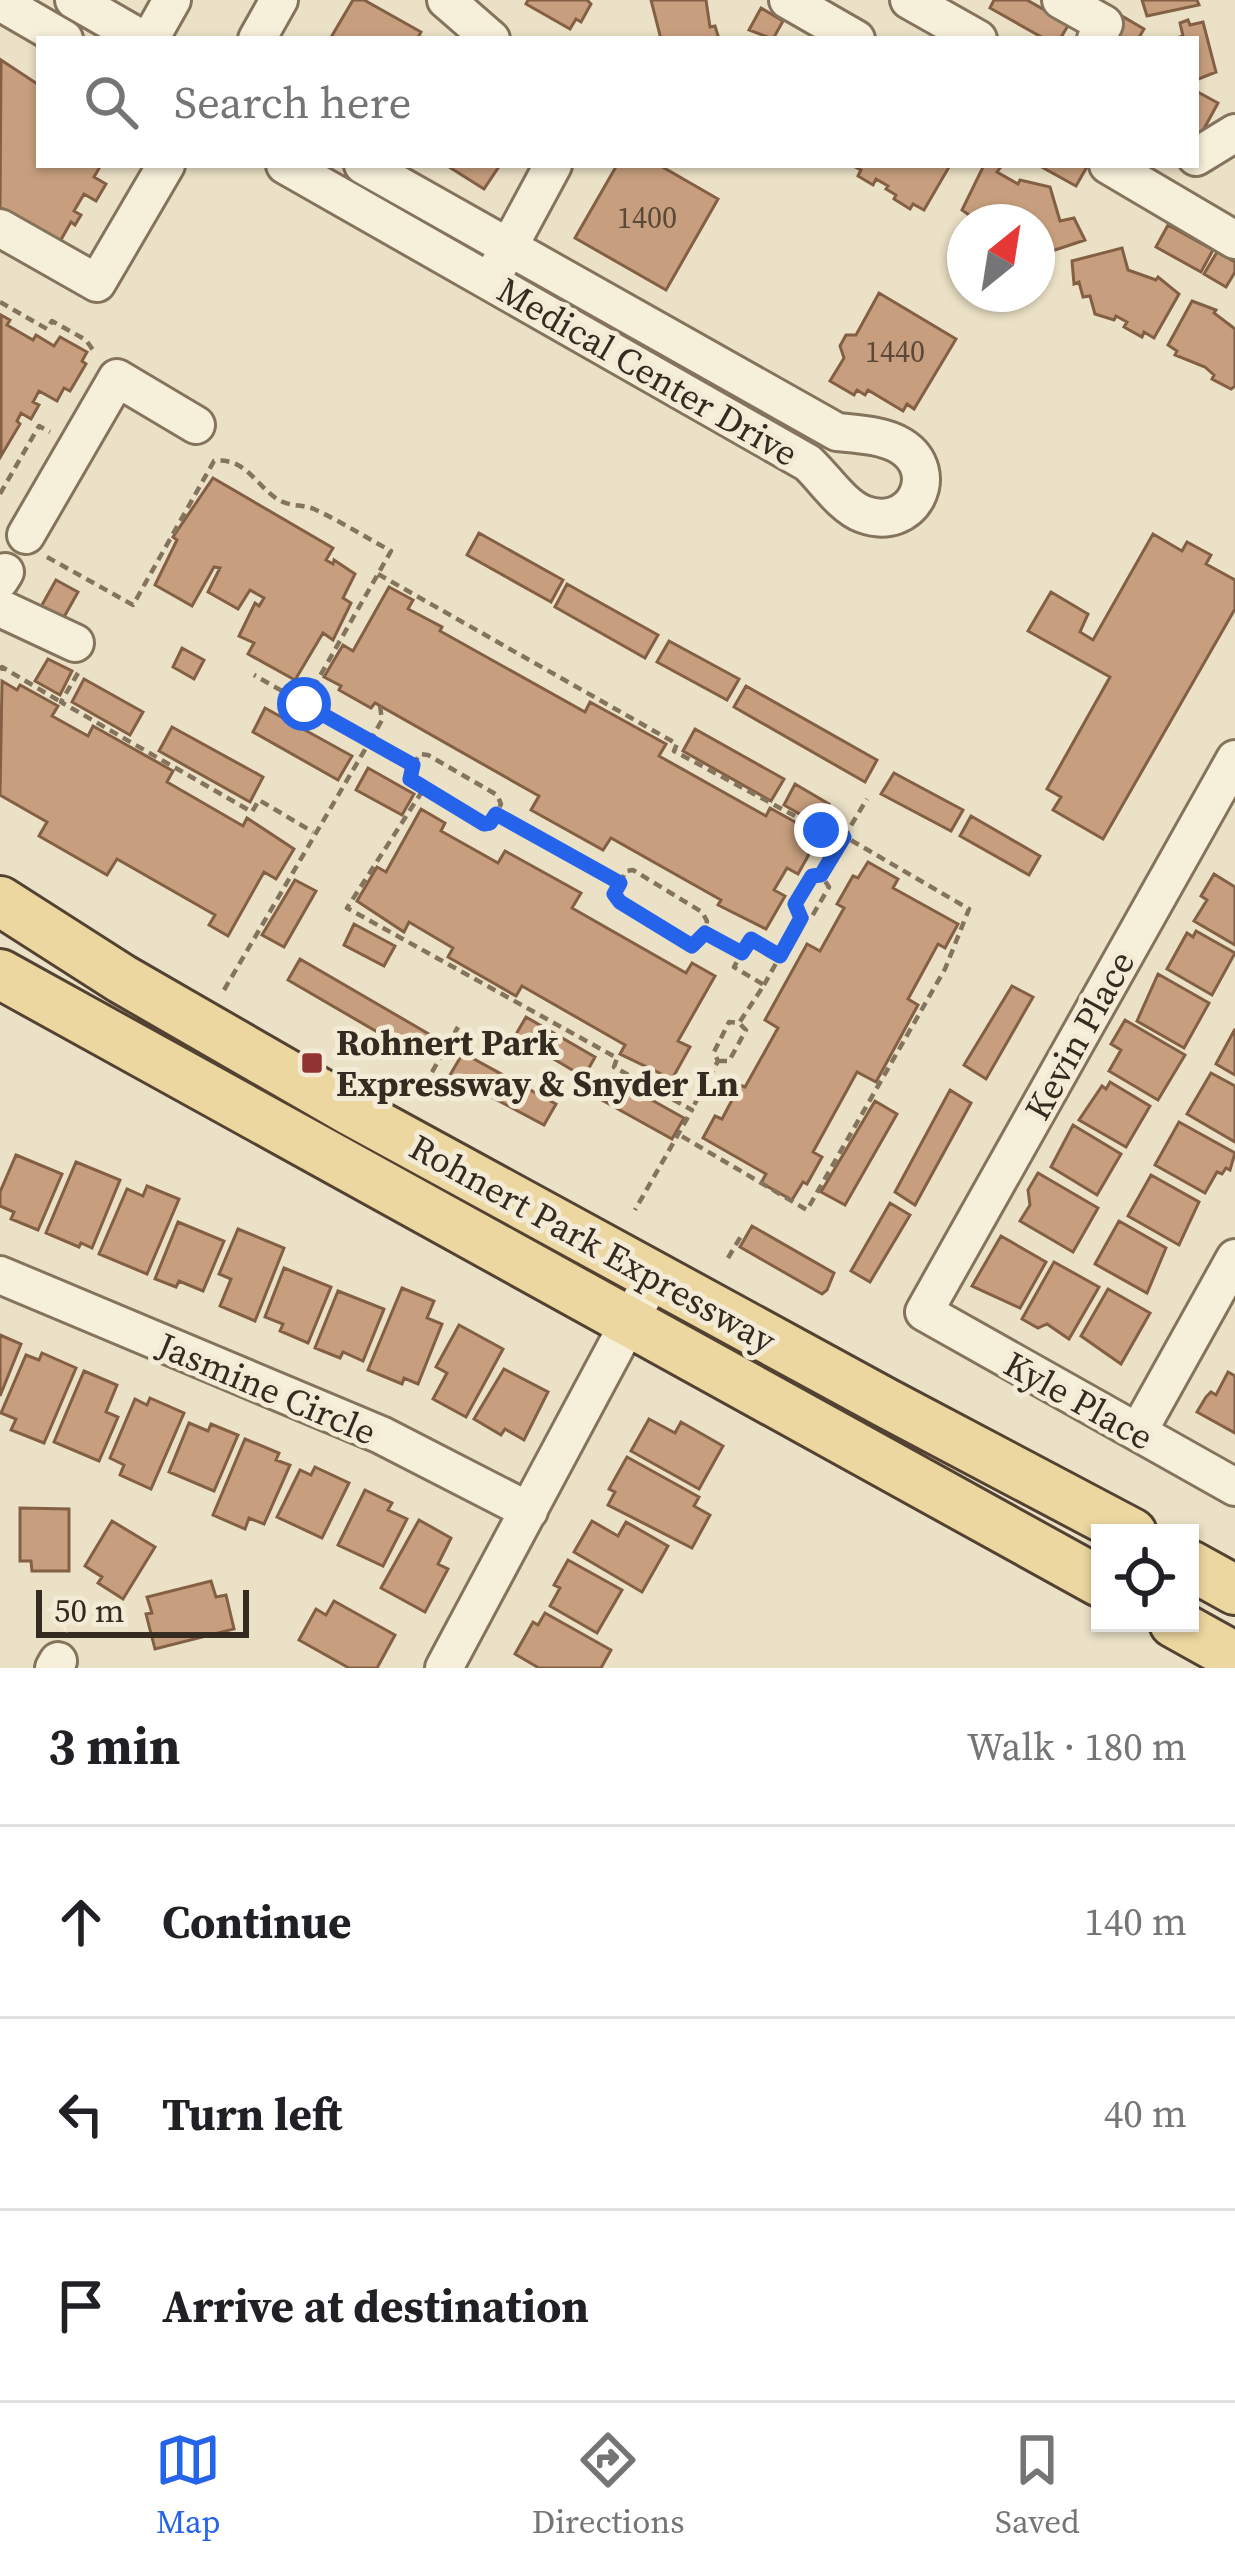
<!DOCTYPE html>
<meta charset="utf-8">
<style>
body{margin:0;font-family:"Source Serif 4",serif;background:#f6f6f6;color:#202124}
.controls{position:absolute;right:36px;bottom:36px;display:grid;overflow:hidden;border-radius:0px;box-shadow:0 3px 9px #0004}
.controls button{width:108px;height:108px;display:grid;place-items:center;padding:0;border:0;border-bottom:3px solid #e0e0e0;background:#fff;color:#202124;font:60px sans-serif}
.compass{position:absolute;left:947px;top:204px;width:108px;height:108px;border-radius:50%;background:#fff;box-shadow:0 3px 9px #0004;rotate:30deg}
.scale{position:absolute;left:36px;bottom:30px;width:213px;box-sizing:border-box;padding-left:12px;border:6px solid #362b20;border-top:0;font-size:33px;line-height:42px;white-space:nowrap;color:#362b20;-webkit-text-stroke:9px #f3ebd5;paint-order:stroke}
.stop{position:absolute;width:36px;height:36px;margin:-27px;border:9px solid #2563eb;border-radius:50%;background:#fff}
.stop.end{background:#2563eb;border-color:#fff;box-shadow:0 3px 12px #0008}
.list{margin:0;padding:0;list-style:none}
h2{display:flex;justify-content:space-between;align-items:center;height:156px;margin:0;padding:0 48px;font-size:51px}
h2 small{font-size:39px;font-weight:400;color:#757577}
.list li{display:grid;grid-template-columns:78px 1fr auto;gap:36px;align-items:center;box-sizing:border-box;height:192px;padding:0 48px;border-top:3px solid #e0e0e0}
.list b{display:block;font-size:45px;white-space:nowrap}
.list em{font-size:39px;font-style:normal;color:#757577}
.icon{flex:none;width:66px;height:66px;fill:none;stroke:currentColor;stroke-width:2;stroke-linecap:round;stroke-linejoin:round}
.map{position:relative;flex:none;width:1235px;height:1668px;overflow:hidden}
.search{position:absolute;background:#fff;box-shadow:0 3px 9px #0004;left:36px;right:36px;top:36px;height:132px;display:flex;align-items:center;gap:30px;box-sizing:border-box;padding:0 42px;border-radius:0px;color:#757577;font-size:45px}
.sheet{height:732px;background:#fff}
nav{display:flex;justify-content:space-around;align-items:center;box-sizing:border-box;height:168px;border-top:3px solid #e0e0e0;background:#fff;font-size:33px;color:#757577}
nav a{display:grid;justify-items:center;gap:6px}
nav .on{color:#2563eb}
.map>svg:first-child{display:block}
.building{fill:#c79f7e;stroke:#835f44;stroke-width:3}
.lines{fill:none;stroke-linecap:round;stroke-linejoin:round}
.minor-casing{stroke:#85745d;stroke-width:42}
.major-casing{stroke:#534231;stroke-width:54}
.path{stroke:#85745d;stroke-width:4.5;stroke-dasharray:9 6;stroke-linecap:butt}
.minor{stroke:#f6efd9;stroke-width:36}
.major{stroke:#ecd7a0;stroke-width:48}
.route{stroke:#2563eb;stroke-width:15}
.poi-dot{fill:#903331;stroke:#f3ebd5;stroke-width:4.5}
.labels{text-anchor:middle;stroke-width:10;stroke-linejoin:round;paint-order:stroke}
.number-label{font-size:30px;fill:#5a4838}
.street-label{font-size:36px;fill:#362b20;stroke:#f3ebd5}
.poi-label{font-size:36px;font-weight:bold;fill:#362b20;stroke:#f3ebd5;text-anchor:start}
</style>
<div class="map">
<svg width="1235" height="1668" viewBox="0 0 1235 1668">
<rect width="100%" height="100%" fill="#ebe1c6"/>
<path class="building" d="M353,0H364L421,32L417,39H330Z
M528,0H587L591,4L581,22L576,19L570,29L526,4Z
M651,0H706L710,27L715,26L719,39H661Z
M994,0H1027L1069,24L1060,39H1045L990,8Z
M1142,0H1197L1199,5L1147,16Z
M761,8L783,21L773,39L749,30Z
M1122,16L1144,29L1138,39H1109Z
M1188,20L1190,25L1203,22L1216,72L1196,80V39H1173L1183,36L1180,23Z
M1,60L39,85V165H101L94,177L106,184L96,201L84,194L74,211L81,215L75,225L71,222L58,245L0,207Z
M1196,91L1218,103L1200,136L1196,133Z
M446,165H500L484,189Z
M617,165H659L718,199L666,290L575,238Z
M851,165H946L949,167L924,210L913,204L910,209L894,199L896,195L886,189L888,186L876,179L873,185L858,176L861,170Z
M984,165H996L1000,168L997,172L1018,184L1020,180L1050,187L1060,221L1074,218L1085,240L1037,256V222H979L962,210Z
M1038,165H1088L1076,186Z
M1168,225L1213,250L1201,272L1156,247Z
M1122,248L1128,270L1156,280L1158,277L1179,294L1154,338L1144,332L1142,337L1124,327L1127,322L1116,316L1114,320L1095,314L1090,296L1083,297L1079,282L1074,284L1072,261Z
M1217,252L1235,262V272L1226,287L1204,274Z
M879,293L956,339L914,409L907,404L903,411L868,390L865,395L857,390L854,395L830,381L844,358L840,346L846,335H856Z
M1192,301L1216,310L1214,313L1235,329V386L1231,389L1212,379L1214,375L1205,367L1175,355L1177,351L1168,345Z
M1,315L10,320L7,325L33,340L36,335L54,346L60,337L87,352L82,361L86,364L70,391L64,388L57,401L39,391L33,402L39,405L31,419L21,413L17,421L20,424L1,456Z
M213,478L333,548L326,560L333,564L334,560L355,574L343,598L351,603L333,640L323,633L295,680L248,654L254,643L239,636L255,603L259,606L264,598L250,590L238,609L208,592L220,568L214,567L192,606L155,585L177,540L173,537Z
M479,533L563,580L551,602L467,555Z
M1153,534L1182,551L1187,542L1211,555L1206,564L1235,580V609L1103,839L1053,810L1061,797L1047,789L1110,677L1028,631L1051,592L1088,614L1080,632L1093,640Z
M56,580L78,592L46,649L24,637Z
M567,584L658,635L645,658L555,607Z
M389,587L413,600L408,609L442,627L440,631L585,712L590,702L666,744L659,756L766,816L770,808L804,827L801,831L817,840L798,874L787,868L774,890L785,896L766,929L718,905L721,900L611,838L603,850L531,810L539,796L375,703L371,708L339,690L341,686L324,677L343,645L353,651Z
M669,641L739,679L727,700L657,662Z
M182,648L204,660L194,679L173,667Z
M48,659L72,671L60,695L35,681Z
M84,679L143,712L130,735L72,702Z
M2,681L17,690L20,685L58,706L52,716L88,736L93,726L173,771L167,782L243,826L247,818L294,849L276,879L264,872L228,936L209,925L215,915L117,859L107,875L39,836L47,822L0,795Z
M746,686L877,760L865,782L734,707Z
M265,708L352,756L338,780L253,732Z
M172,727L263,777L250,802L159,751Z
M695,729L784,779L771,801L683,751Z
M368,768L414,794L402,815L356,790Z
M894,773L963,810L951,831L881,794Z
M795,784L829,804L817,824L784,805Z
M421,809L445,823L441,831L498,863L505,851L581,893L572,908L686,973L692,963L715,976L678,1041L690,1047L672,1079L620,1054L625,1045L522,986L516,996L448,957L453,948L409,922L404,932L357,901L377,867L386,872Z
M971,816L1040,856L1029,875L960,836Z
M868,862L898,879L893,888L958,924L945,948L938,944L908,999L918,1005L876,1082L857,1072L813,1152L822,1157L807,1184L803,1182L792,1200L761,1183L766,1174L703,1138L715,1116L722,1119L740,1085L745,1087L778,1028L765,1020L807,944L820,951L844,908L837,904L853,876L858,878Z
M1214,874L1235,887V945L1194,921L1207,900L1201,896Z
M295,880L316,891L284,947L262,935Z
M354,924L395,946L384,966L344,945Z
M1196,931L1235,953L1212,995L1167,969L1187,933L1193,937Z
M300,959L434,1037L422,1058L288,980Z
M1158,974L1209,1003L1184,1048L1137,1021Z
M1012,986L1033,997L986,1079L964,1065Z
M526,1017L595,1057L584,1077L515,1036Z
M1125,1020L1185,1055L1158,1100L1109,1071L1121,1050L1111,1044Z
M1235,1029V1075L1216,1064Z
M463,1053L556,1104L544,1125L450,1075Z
M1211,1073L1235,1086V1142L1187,1114Z
M614,1079L684,1118L672,1139L600,1099Z
M1110,1082L1150,1106L1126,1147L1079,1120L1102,1086L1106,1089Z
M950,1090L971,1103L915,1205L895,1192Z
M875,1101L897,1114L845,1205L821,1192Z
M1179,1122L1235,1153L1230,1170L1226,1168L1222,1174L1217,1172L1205,1193L1155,1165Z
M1073,1125L1121,1154L1097,1195L1051,1167Z
M16,1155L62,1174L38,1230L11,1219L14,1212L0,1206V1192Z
M76,1162L120,1180L92,1248L81,1243L79,1247L46,1233Z
M1038,1173L1098,1208L1073,1252L1020,1221L1030,1205L1028,1190Z
M1151,1175L1199,1202L1179,1245L1128,1216Z
M147,1186L179,1199L147,1274L99,1254L127,1189L143,1196Z
M890,1203L910,1215L870,1282L851,1271Z
M1119,1221L1166,1248L1147,1293L1095,1264Z
M178,1222L224,1241L203,1291L179,1281L176,1287L155,1279Z
M752,1226L834,1273L827,1290L822,1294L740,1247Z
M238,1229L284,1248L255,1321L220,1306L231,1279L219,1274Z
M1001,1236L1046,1262L1020,1308L972,1286Z
M1054,1262L1099,1287L1069,1339L1047,1324L1038,1328L1022,1319Z
M284,1268L331,1287L308,1343L280,1331L283,1324L265,1317Z
M402,1288L434,1301L427,1318L442,1324L418,1384L404,1378L402,1384L368,1370Z
M1108,1289L1150,1313L1121,1364L1081,1336Z
M338,1291L384,1309L363,1361L343,1352L340,1358L315,1348Z
M459,1325L503,1349L466,1417L433,1399L447,1373L436,1367Z
M0,1335L21,1344L0,1396Z
M42,1353L76,1368L44,1443L11,1430L16,1419L1,1413L26,1355L39,1360Z
M504,1369L548,1392L524,1440L505,1429L501,1435L474,1419Z
M84,1371L117,1385L106,1412L118,1417L99,1461L54,1442Z
M1228,1372L1235,1376V1433L1197,1412L1206,1397L1211,1392L1216,1395Z
M150,1398L184,1413L151,1489L120,1475L124,1465L110,1458L135,1399L147,1405Z
M649,1419L675,1433L681,1422L723,1446L699,1489L631,1451Z
M189,1423L208,1431L211,1424L238,1435L214,1491L169,1472Z
M245,1439L279,1453L276,1460L290,1465L264,1524L249,1518L245,1529L213,1515Z
M627,1457L699,1497L694,1506L710,1515L692,1548L608,1505L615,1492L609,1489Z
M315,1467L349,1483L322,1538L277,1517L300,1470L311,1475Z
M365,1490L392,1503L388,1510L407,1519L383,1566L338,1545Z
M20,1508L69,1509V1571H32L31,1561H20Z
M419,1520L451,1538L438,1564L448,1569L425,1612L381,1588Z
M112,1521L155,1547L123,1599L98,1583L102,1577L85,1566Z
M592,1521L618,1536L626,1522L668,1546L642,1592L574,1552Z
M568,1560L622,1590L597,1633L550,1606L560,1588L554,1585Z
M211,1581L216,1597L226,1595L234,1629L155,1649L146,1614L152,1613L147,1597Z
M334,1601L395,1635L377,1668H349L299,1640L316,1609L326,1615Z
M545,1613L611,1650L601,1668H539L515,1654L533,1622L538,1625Z"/>
<g class="lines">
<g class="minor-casing">
<path id="minor" d="M74,0L142,39
M446,0L491,39
M788,0L856,39
M909,0L978,39
M1061,0L1104,24L1096,39
M0,2L64,39
M150,39L172,0
M257,39L279,0
M1196,157L1235,133
M285,165L808,463C825,479 842,506 863,514C913,533 943,472 901,446C883,435 857,434 837,432L363,165
M1108,165L1235,240
M0,228L97,283L166,165
M498,267L553,165
M26,535L117,378L196,425
M0,580L5,572
M0,608L75,643
M1235,759L924,1312L1235,1487
M0,1275L381,1435L529,1511
M1138,1432L1235,1258
M54,1668L58,1661
M444,1668L642,1298"/>
</g>
<g class="major-casing">
<path id="major" d="M0,901L122,979L351,1111L886,1403L1132,1533
M0,974L1100,1582
M1190,1565L1235,1590
M1174,1623L1235,1657"/>
</g>
<path class="path" d="M0,302L47,329L52,321L86,340L95,353
M0,494L39,426L50,432
M47,557L133,605L214,461C245,457 256,485 277,499C290,507 301,504 314,509C340,521 365,537 391,551L304,704
M378,574L677,744L674,751L821,830L825,825L969,909L945,969L807,1210L678,1134
M0,670L2,667L61,702
M78,673L61,702L252,812L259,800L313,832
M380,706L382,720L370,741L413,765L410,779L423,790L347,908L617,1058L614,1067L692,1110L635,1210
M413,765L420,754L428,755L497,795L501,804L496,814
M423,790L484,824L490,823L496,814L620,883L614,894L620,902L692,946L705,933L741,954L734,967L764,985L739,1023L729,1022L714,1052L718,1061L692,1109
M620,883L626,871L633,870L702,912L707,921L705,933
M801,918L795,904L812,876L821,875
M743,952L751,939L780,956
M764,985L801,918H811L829,887L821,875L867,799
M224,990L370,741L254,675
M718,1061H729L746,1030L740,1024
M417,1098L458,1027
M728,1258L741,1236L745,1239"/>
<use href="#minor" class="minor"/>
<use href="#major" class="major"/>
</g>
<g class="lines">
<path class="route" d="M304,704L413,765L410,779L484,824L490,823L496,814L620,883L614,894L620,902L692,946L705,933L742,953L751,939L780,956L801,918L795,904L812,876L821,875L844,837L825,825L821,830"/>
</g>
<rect class="poi-dot" x="300" y="1051" width="24" height="24" rx="6"/>
<g class="labels">
<g class="number-label">
<text x="647" y="228">1400</text>
<text x="895" y="362">1440</text>
</g>
<g class="street-label">
<text transform="translate(648 371) rotate(30)" y="13">Medical Center Drive</text>
<text transform="translate(1079 1035) rotate(-61)" y="13">Kevin Place</text>
<text transform="translate(593 1243) rotate(29)" y="13">Rohnert Park Expressway</text>
<text transform="translate(267 1388) rotate(23)" y="13">Jasmine Circle</text>
<text transform="translate(1079 1400) rotate(29)" y="13">Kyle Place</text>
</g>
<g class="poi-label">
<text x="336" y="1055">Rohnert Park<tspan x="336" dy="41">Expressway &amp; Snyder Ln</tspan></text>
</g>
</g>
</svg>
<div class="controls">
<button><svg class="icon" aria-label="locate" viewBox="0 0 24 24"><circle cx="12" cy="12" r="6"/><path d="M12 2v4M12 18v4M2 12h4M18 12h4"/></svg></button>
</div>
<svg class="compass" viewBox="-18 -18 36 36"><path d="M0-13l5 13h-10z" fill="#e53935"/><path d="M0 13l5-13h-10z" fill="#757577"/></svg>
<div class="scale">50 m</div>
<div class="stop" style="left:304px;top:704px"></div>
<div class="stop end" style="left:821px;top:830px"></div>
<div class="search"><svg class="icon" aria-label="search" viewBox="0 0 24 24"><circle cx="10" cy="10" r="6"/><path d="M15 15l6 6"/></svg>Search here</div>
</div>
<section class="sheet">
<h2>3 min<small>Walk · 180 m</small></h2>
<ul class="list">
<li><svg class="icon" aria-label="ahead" viewBox="0 0 24 24"><path d="M12 20V5M6 11l6-6 6 6"/></svg><div><b>Continue</b></div><em>140 m</em></li>
<li><svg class="icon" aria-label="left" viewBox="0 0 24 24"><path d="M17 20v-9H6M10 6l-5 5 5 5"/></svg><div><b>Turn left</b></div><em>40 m</em></li>
<li><svg class="icon" aria-label="arrive" viewBox="0 0 24 24"><path d="M6 21V4h12l-3 4 3 4H6"/></svg><div><b>Arrive at destination</b></div></li>
</ul>
</section>
<nav>
<a class="on"><svg class="icon" aria-label="map" viewBox="0 0 24 24"><path d="M3 6l6-2 6 2 6-2v14l-6 2-6-2-6 2zM9 4v14M15 6v14"/></svg>Map</a>
<a><svg class="icon" aria-label="directions" viewBox="0 0 24 24"><path d="M12 3l9 9-9 9-9-9zM9 14v-3h6M13 9l2 2-2 2"/></svg>Directions</a>
<a><svg class="icon" aria-label="saved" viewBox="0 0 24 24"><path d="M7 4h10v16l-5-4-5 4z"/></svg>Saved</a>
</nav>
